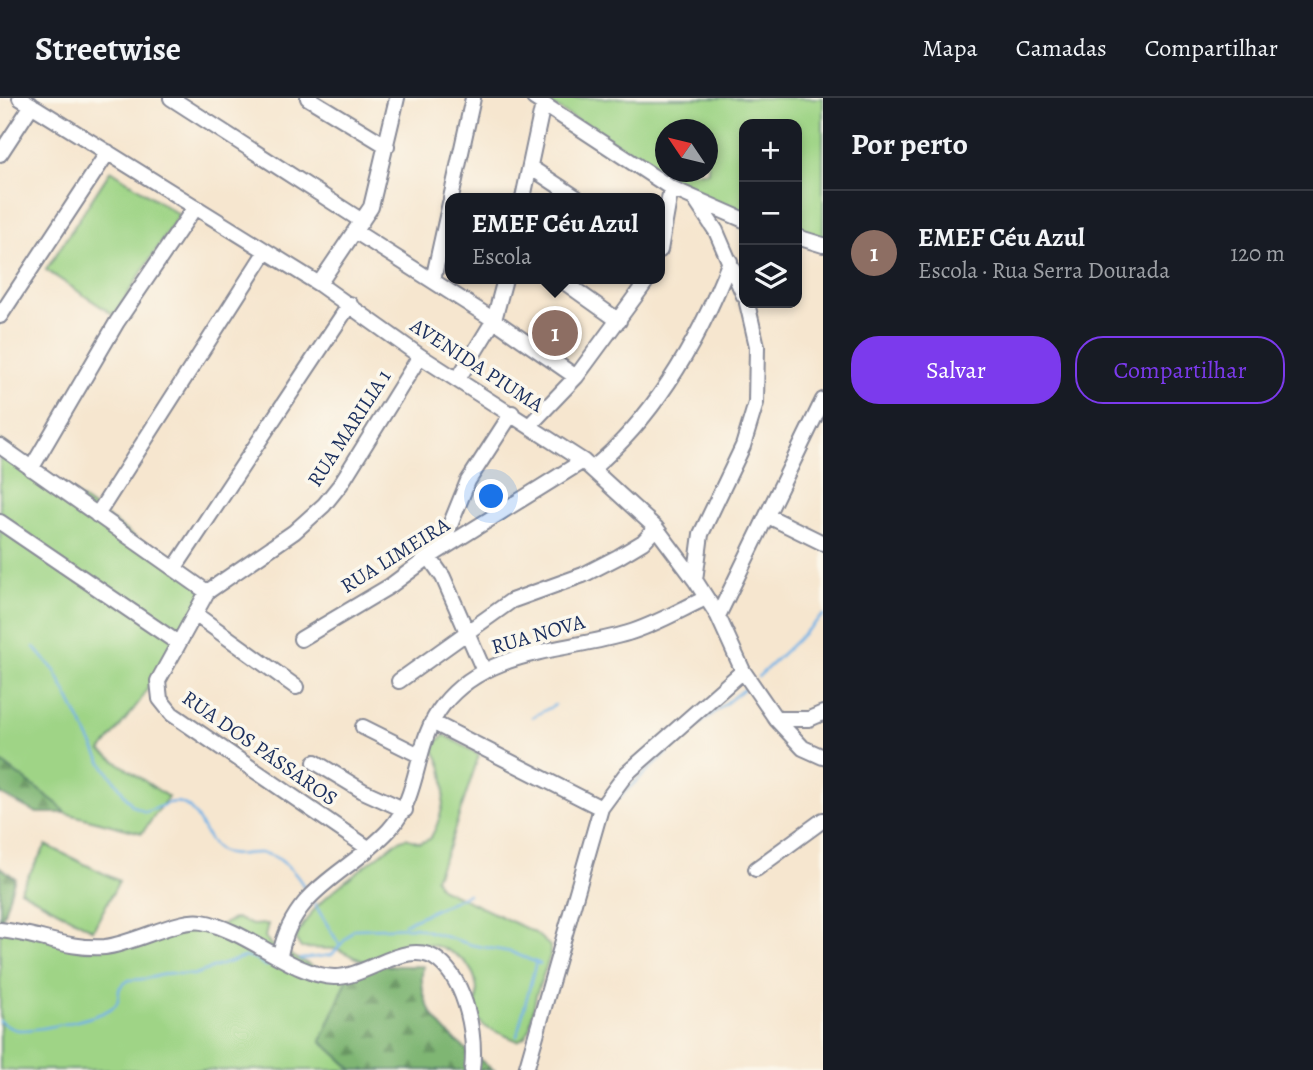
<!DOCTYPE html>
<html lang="pt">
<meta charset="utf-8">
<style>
body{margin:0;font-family:Alegreya,serif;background:#20242c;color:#f1f3f6}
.controls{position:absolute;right:21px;top:21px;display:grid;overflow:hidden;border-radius:14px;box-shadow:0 4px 10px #0003}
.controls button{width:63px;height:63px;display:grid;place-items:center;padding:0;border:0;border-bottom:2px solid #363941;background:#171b24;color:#f1f3f6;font:35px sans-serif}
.compass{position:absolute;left:655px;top:21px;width:63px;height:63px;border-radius:50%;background:#171b24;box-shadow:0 4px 10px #0003;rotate:305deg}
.you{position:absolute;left:492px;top:399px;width:24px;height:24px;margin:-18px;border:5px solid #fff;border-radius:50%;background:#1a73e8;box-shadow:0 0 0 10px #1a73e833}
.badge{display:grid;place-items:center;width:46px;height:46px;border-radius:50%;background:#7c3aed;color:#fff;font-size:23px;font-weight:700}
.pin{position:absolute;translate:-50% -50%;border:4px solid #fff;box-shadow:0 2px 7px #0006}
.popup{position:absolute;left:445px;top:95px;width:220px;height:91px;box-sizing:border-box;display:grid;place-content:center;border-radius:14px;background:#171b24;filter:drop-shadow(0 2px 5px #0005);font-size:23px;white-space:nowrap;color:#9ea1a6}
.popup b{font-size:26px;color:#f1f3f6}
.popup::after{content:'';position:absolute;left:50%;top:100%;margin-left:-14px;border:14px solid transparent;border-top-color:#171b24}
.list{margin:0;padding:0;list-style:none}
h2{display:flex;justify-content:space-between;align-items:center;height:91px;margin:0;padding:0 28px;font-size:30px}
h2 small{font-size:23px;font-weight:400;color:#9ea1a6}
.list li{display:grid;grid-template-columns:46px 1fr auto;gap:21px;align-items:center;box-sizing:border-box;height:126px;padding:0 28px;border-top:2px solid #363941}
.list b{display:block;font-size:26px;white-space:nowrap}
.list p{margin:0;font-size:23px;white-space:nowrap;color:#9ea1a6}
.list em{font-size:23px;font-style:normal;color:#9ea1a6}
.actions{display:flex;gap:14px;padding:21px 28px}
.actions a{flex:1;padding:16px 0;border:2px solid #7c3aed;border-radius:28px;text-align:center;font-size:24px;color:#7c3aed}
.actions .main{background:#7c3aed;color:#fff}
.icon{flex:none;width:38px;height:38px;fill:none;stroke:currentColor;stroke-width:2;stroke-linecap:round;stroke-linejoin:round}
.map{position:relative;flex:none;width:823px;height:972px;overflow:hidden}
header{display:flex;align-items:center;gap:42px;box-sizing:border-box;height:98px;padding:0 35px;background:#171b24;border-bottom:2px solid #363941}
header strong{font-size:33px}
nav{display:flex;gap:38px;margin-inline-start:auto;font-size:24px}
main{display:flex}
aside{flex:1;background:#171b24}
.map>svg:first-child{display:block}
.green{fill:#9fd486;stroke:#5d8272;stroke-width:2;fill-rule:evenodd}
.forest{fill:url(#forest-firs);stroke:#4d7268;stroke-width:2}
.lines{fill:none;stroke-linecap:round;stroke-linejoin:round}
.stream{stroke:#73b2e6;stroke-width:2.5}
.minor-casing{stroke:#888a96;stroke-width:18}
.minor{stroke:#fff;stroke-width:14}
.labels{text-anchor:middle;stroke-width:7;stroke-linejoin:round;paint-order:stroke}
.street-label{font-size:21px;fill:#1b2f5e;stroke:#fbf7ec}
</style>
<header>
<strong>Streetwise</strong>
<nav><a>Mapa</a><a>Camadas</a><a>Compartilhar</a></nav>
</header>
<main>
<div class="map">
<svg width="823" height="972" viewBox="0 0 823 972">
<defs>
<pattern id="forest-firs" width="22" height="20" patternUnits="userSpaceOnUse" patternTransform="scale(1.75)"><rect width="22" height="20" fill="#7fb673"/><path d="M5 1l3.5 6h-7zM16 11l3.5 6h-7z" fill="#679462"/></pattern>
</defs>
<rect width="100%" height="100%" fill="#fbf7ec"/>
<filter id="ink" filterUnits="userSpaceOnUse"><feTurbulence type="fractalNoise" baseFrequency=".0143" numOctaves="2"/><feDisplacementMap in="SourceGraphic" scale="14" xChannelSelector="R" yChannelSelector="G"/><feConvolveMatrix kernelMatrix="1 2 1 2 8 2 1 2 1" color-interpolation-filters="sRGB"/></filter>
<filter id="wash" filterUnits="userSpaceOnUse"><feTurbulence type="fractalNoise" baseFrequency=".00686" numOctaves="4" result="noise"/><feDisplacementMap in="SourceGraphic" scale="28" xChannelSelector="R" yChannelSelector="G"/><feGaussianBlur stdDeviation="1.57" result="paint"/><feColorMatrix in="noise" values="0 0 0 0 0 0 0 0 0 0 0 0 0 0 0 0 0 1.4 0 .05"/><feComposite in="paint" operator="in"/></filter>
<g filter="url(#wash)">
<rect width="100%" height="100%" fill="#f6e6cf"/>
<path class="green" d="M540,0H823V142L797,134V26H744V117L725,111ZM666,32H708V74H666Z
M111,72L179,117L114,217L46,172Z
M0,342L208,492L140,603L101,653L168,699L142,735L65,715L0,663Z
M445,637L479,657L448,751L435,780L440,790L534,834L550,848V858L536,897L530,928L526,938L518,943L485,929L474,917C475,910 477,903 477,896C478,861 442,843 411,847C395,849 380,858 365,864L337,851L301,850L296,842C309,802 364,771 396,744L406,740L420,745L430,741C445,716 451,678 434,653L437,643Z
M46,747L119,783L93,832L20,792Z
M236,820L252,827L268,826L265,839L270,846L322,874L353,868L322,943L353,972H0V827L83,852L181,830L212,831Z"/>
<path class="forest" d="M0,663L59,707L65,715H37L0,696Z
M0,769L15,780L0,827Z
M353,868H423C414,917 459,947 494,972H353L321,943Z"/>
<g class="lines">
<path class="stream" d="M34,549L55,573L100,662L132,707L145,714C157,712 169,701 181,705C201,712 203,744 222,754C234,760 247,754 260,755C280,756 297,775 305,791
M758,579L823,517
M532,619L555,607
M615,703L686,637L745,590
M314,805L339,846
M404,826L468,796
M300,861L332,857L354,831L415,829L472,847L511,854L540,866
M0,923C7,928 12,932 20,932C38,932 108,920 117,905C119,901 118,894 120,889L129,882L145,881L169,875L193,877L244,859L256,861L265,868L278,865
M517,938L536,864"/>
</g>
</g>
<g filter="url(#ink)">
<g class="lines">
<g class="minor-casing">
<path id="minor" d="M20,0L319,186L420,258L583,363L656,430L695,482L718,518L743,573L776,621L803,650L823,659
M171,0L362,123
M308,0L387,48
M534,0L671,90L744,122
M0,56L32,7
M530,69L577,100
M451,100L473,0
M523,100L543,6
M696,103L716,133L744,198
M356,134L494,222L576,279
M797,139L823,147
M660,152L671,90
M560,181L619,223
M433,182L450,105
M319,186L371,109L397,0
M0,218L108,54
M458,281L494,222L505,181
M530,327L576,279L648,181
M0,348L207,494
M31,371L117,224L195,109
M592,371C657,317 700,240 730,163
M97,417L266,153
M768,418L823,445
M0,424L178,545
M440,452L468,383L512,315
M429,459L443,479L484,573
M174,471L350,206
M695,482L701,436L743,348L756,305L757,248L747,205
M195,516L296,589
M718,518L823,302
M301,541L390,488L429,459L583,363
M399,583L511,503L583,477L618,459L643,444L656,430
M776,621H809L823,615
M432,624L601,710
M363,629L419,657
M315,664L363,693L405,712
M368,750L172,616L160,601L158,583L207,494L294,434L324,407L340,387L420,258
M756,771L823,722
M0,832C35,835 68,852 105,849C133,846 179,820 202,824C245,831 294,878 334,879C368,880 408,838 439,863C467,886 476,938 472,972
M280,857C293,790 347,777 389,732C422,696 413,645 443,607C488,550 565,554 628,535C655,527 680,512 706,500
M526,972L601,710L626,676L743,573"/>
</g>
<use href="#minor" class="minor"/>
</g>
</g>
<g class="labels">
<g class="street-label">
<text transform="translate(477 267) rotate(33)" y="7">AVENIDA PIUMA</text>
<text transform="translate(349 330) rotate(-57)" y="7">RUA MARILIA 1</text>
<text transform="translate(395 457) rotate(-32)" y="7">RUA LIMEIRA</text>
<text transform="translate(538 536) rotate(-16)" y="7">RUA NOVA</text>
<text transform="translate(260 650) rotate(35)" y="7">RUA DOS PÁSSAROS</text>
</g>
</g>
</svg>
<div class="controls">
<button>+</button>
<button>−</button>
<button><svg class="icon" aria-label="layers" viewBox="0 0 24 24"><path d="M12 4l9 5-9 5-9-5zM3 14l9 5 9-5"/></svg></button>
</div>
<svg class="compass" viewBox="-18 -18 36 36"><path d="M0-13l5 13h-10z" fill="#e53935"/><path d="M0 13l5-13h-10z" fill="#9ea1a6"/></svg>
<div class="you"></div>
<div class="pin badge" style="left:555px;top:235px;background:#8d6e63">1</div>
<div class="popup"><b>EMEF Céu Azul</b>Escola</div>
</div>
<aside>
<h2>Por perto<small></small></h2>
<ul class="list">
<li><span class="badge" style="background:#8d6e63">1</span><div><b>EMEF Céu Azul</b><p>Escola · Rua Serra Dourada</p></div><em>120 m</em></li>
</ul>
<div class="actions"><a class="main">Salvar</a><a>Compartilhar</a></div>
</aside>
</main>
